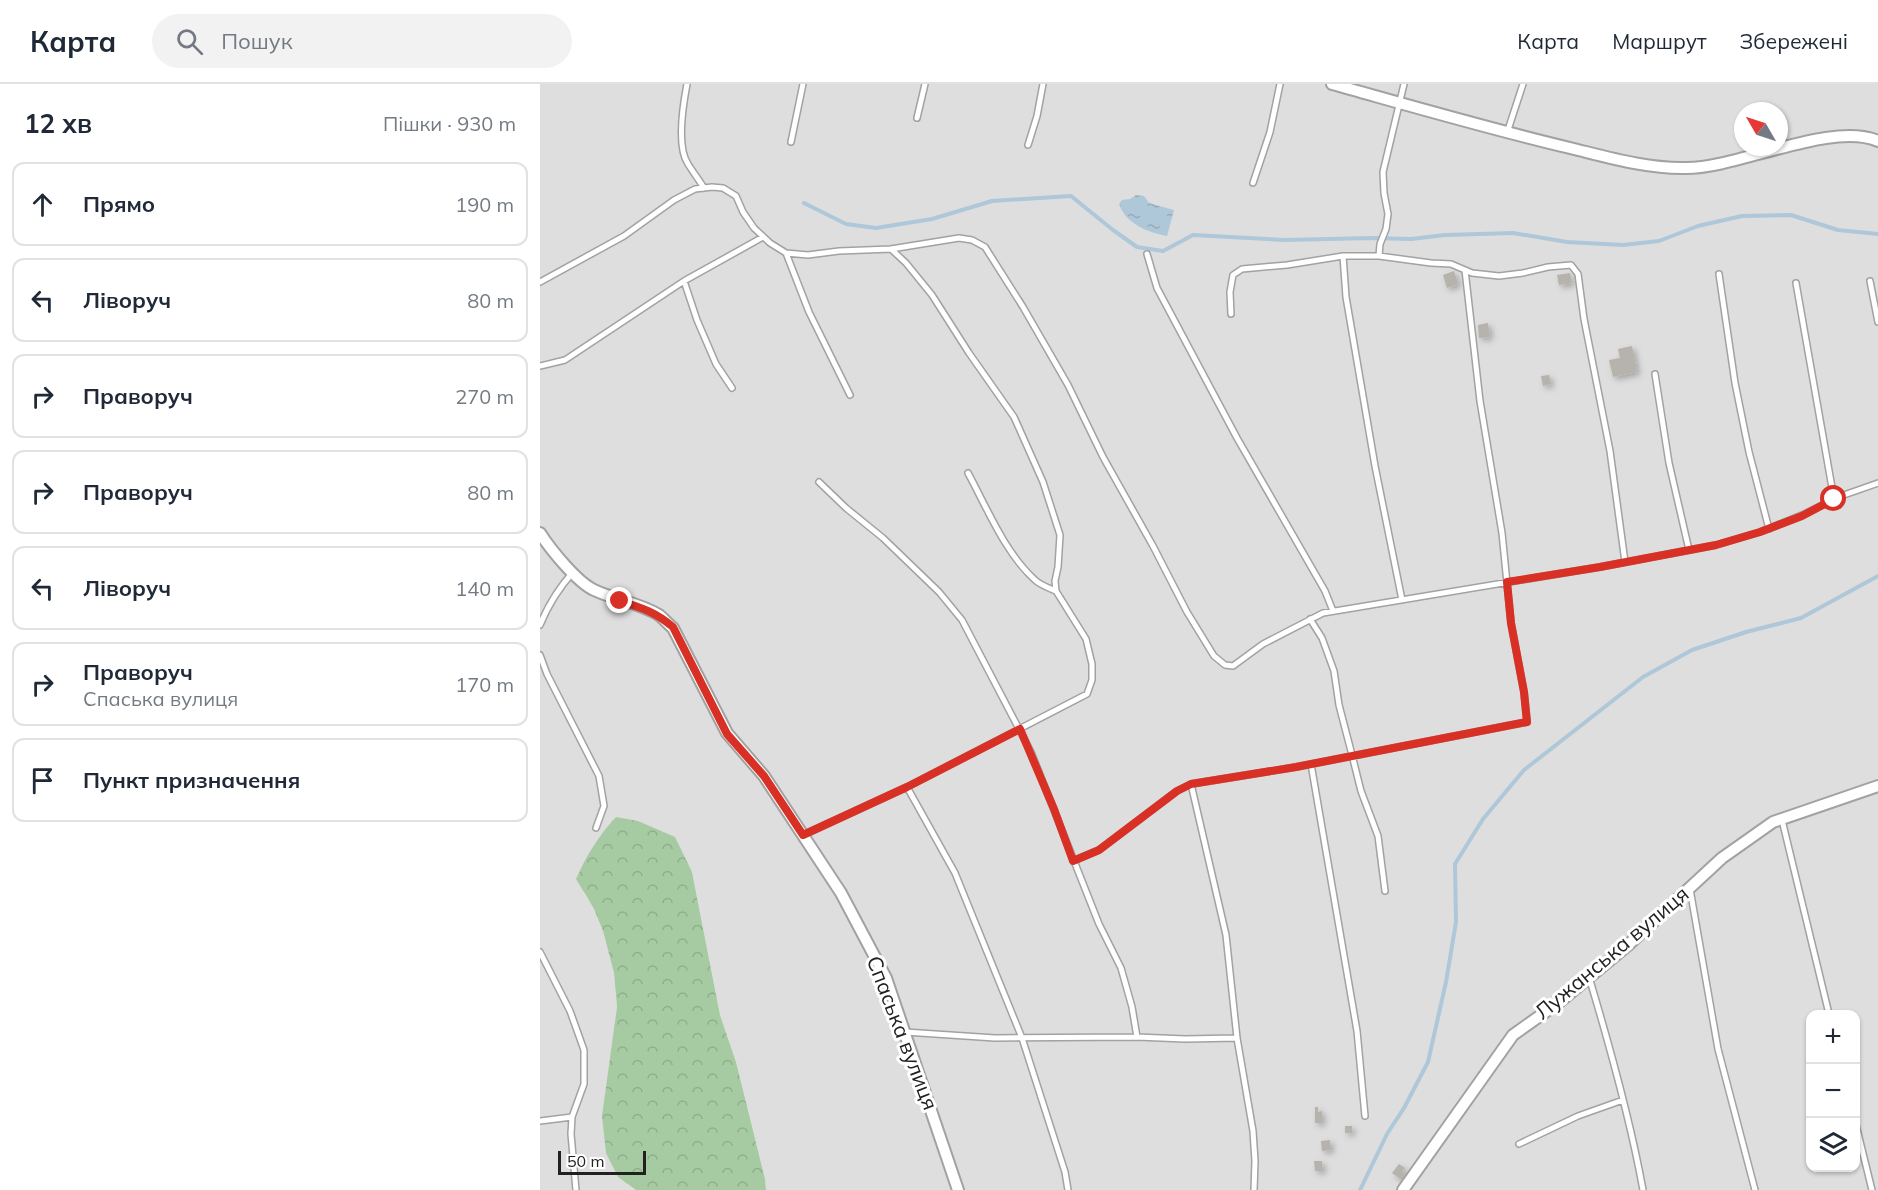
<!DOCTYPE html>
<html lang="uk">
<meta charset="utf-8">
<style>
body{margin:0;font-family:Mulish,sans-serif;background:#f2f2f3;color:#1f2937}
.controls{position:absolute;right:18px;bottom:18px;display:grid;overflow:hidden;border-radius:12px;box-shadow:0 2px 4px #0004}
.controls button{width:54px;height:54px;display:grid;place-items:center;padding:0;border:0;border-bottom:2px solid #e0e1e3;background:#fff;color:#1f2937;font:30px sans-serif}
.compass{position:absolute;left:1194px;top:18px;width:54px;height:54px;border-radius:50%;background:#fff;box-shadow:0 2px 4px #0004;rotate:309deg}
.scale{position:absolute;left:18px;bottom:15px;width:88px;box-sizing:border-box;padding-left:6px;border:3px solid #212121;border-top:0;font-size:16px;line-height:21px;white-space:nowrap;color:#212121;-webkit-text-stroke:4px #fff;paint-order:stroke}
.stop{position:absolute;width:18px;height:18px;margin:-14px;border:4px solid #d93025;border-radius:50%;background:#fff}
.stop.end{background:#d93025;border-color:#fff;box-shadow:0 2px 6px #0008}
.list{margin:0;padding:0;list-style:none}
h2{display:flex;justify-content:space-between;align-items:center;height:78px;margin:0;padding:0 24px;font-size:26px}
h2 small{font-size:20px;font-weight:400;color:#747a83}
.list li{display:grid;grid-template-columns:39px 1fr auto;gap:18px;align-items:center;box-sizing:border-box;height:84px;margin:0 12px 12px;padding:0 12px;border:2px solid #e0e1e3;border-radius:12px}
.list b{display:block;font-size:22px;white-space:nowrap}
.list p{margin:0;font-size:20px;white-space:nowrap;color:#747a83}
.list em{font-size:20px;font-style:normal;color:#747a83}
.icon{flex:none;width:33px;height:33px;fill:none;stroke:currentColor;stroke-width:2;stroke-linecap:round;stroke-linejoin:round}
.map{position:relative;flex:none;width:1338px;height:1106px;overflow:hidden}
header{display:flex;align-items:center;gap:36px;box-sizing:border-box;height:84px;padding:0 30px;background:#fff;border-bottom:2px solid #e0e1e3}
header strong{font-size:28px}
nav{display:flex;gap:33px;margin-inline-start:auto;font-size:21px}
.search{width:420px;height:54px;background:#f2f2f3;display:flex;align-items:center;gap:15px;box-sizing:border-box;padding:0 21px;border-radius:33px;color:#747a83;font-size:22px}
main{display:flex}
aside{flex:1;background:#fff}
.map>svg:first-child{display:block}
.residential{fill:#dfdede;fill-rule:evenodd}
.forest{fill:url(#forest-crowns)}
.water{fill:url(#water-ripples)}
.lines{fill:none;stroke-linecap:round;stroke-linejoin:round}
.stream{stroke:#aec7d9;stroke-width:4}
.building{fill:#b6b2ac;filter:url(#shadow)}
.lane-casing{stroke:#a2a2a2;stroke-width:8}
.street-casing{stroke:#a2a2a2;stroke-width:14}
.lane{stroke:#fff;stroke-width:5}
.street{stroke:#fff;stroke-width:10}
.route{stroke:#d93025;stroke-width:8}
.labels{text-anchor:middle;stroke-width:6;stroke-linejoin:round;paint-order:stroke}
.street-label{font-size:21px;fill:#212121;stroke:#fff}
</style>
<header>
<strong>Карта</strong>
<div class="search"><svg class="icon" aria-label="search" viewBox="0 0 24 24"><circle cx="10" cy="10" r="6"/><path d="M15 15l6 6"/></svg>Пошук</div>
<nav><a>Карта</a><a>Маршрут</a><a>Збережені</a></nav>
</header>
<main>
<aside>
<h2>12 хв<small>Пішки · 930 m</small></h2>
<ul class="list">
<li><svg class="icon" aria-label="ahead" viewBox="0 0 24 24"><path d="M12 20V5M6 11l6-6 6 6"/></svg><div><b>Прямо</b></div><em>190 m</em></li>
<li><svg class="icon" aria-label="left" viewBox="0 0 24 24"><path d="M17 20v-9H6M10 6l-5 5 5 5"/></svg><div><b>Ліворуч</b></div><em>80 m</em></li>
<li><svg class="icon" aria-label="right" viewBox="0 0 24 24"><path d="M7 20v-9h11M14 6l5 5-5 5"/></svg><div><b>Праворуч</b></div><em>270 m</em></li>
<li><svg class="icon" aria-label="right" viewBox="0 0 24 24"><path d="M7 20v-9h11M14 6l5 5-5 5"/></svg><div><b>Праворуч</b></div><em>80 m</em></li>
<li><svg class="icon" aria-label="left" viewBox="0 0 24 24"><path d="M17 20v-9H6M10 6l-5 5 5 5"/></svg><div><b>Ліворуч</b></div><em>140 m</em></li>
<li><svg class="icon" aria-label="right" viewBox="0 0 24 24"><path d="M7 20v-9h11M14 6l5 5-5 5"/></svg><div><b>Праворуч</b><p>Спаська вулиця</p></div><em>170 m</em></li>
<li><svg class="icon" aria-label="arrive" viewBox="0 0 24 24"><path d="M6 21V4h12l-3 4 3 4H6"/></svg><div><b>Пункт призначення</b></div></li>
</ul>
</aside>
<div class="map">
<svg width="1338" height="1106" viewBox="0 0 1338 1106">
<defs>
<pattern id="forest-crowns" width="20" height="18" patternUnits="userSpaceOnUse" patternTransform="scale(1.5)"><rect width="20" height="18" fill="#a6cba2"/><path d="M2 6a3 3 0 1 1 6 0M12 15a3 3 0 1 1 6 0" fill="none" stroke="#8fae8b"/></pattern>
<pattern id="water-ripples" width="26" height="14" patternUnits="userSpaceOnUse" patternTransform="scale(1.5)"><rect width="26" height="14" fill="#aec7d9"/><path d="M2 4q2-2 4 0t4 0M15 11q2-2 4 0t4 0" fill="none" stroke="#95abba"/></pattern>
<filter id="shadow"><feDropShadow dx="3" dy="3" stdDeviation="3" flood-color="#0004"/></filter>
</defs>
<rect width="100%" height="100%" fill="#f0efe9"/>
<path class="residential" d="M0,0H1338V1106H226L225,1095L196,978L180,931L152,788L43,808L54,825L63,847L74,889L77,923L71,976L78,1093L96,1106H0ZM1203,27H1239V63H1203ZM1270,930H1316V1084H1270Z"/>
<path class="forest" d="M76,733L98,737L135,753L152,788L180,931L196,978L225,1095L226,1106H96L78,1093L66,1069L62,1032L77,923L74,889L63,847L54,825L36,795C47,771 58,752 76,733Z"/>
<path class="water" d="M596,111L604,112L609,119L634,126L627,152C607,148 586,140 579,120L582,116L590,115Z"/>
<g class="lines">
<path class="stream" d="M264,119L306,140L336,144L392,135L452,117L531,112L573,146L597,163L623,167L653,151L745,156L832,154L871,155L905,151L973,149L1027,158L1083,161L1119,157L1158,142L1202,132L1251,131L1298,146L1338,150
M820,1106L847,1050L864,1024L888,978L906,898L916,838L915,780L943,735L984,686L1103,593L1152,566L1206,548L1261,534L1338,492"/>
</g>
<path class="building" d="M914,187L918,200L907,204L903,191Z
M1030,189L1032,199L1019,201L1017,191Z
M948,239L950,253L939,254L938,241Z
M1092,262L1097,288L1073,293L1069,276L1080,274L1078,265Z
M1009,291L1011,300L1003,302L1001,292Z
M775,1023H778V1028L782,1027V1039H775Z
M805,1042H812V1049H805Z
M790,1056L791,1066L782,1067L781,1057Z
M774,1077H782L783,1087H775Z
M859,1080L865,1084L862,1088L865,1091L862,1096L852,1089Z"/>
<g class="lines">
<g class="lane-casing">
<path id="lane" d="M147,0C143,21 136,62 148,80C153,88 159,96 164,104
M377,34L385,0
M967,49L983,0
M251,58L263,0
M488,61L497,32L503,0
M713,99L730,48L740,0
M246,169L269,228L310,311
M607,170L617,204L697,354L785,507L793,527
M803,172L806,213L835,382L862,516
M839,172L840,160L846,145L848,130L844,109L843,88L864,0
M1179,190L1195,299L1209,368L1229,445
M144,197L157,236L176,280L192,304
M1330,197L1338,238
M0,198L84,152L134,116L155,105L172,103L183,104L196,112L203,128L214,144L230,159L246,169L268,171L299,167L351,165L419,154L432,156L445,163L483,223L528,301L563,373L613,462L647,528L674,572L685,581L693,582L723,560L783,529L1060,483L1176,461L1220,448L1262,431L1301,412L1338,399
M1256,199L1294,415
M691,230L690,208L693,191L702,185L747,181L803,172H839L891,179L911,180L932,189L959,192L983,189L1008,183L1031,181L1038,190L1044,235L1070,367L1085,478
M0,282L25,276L144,197L223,153
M1115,290L1129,379L1149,466
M428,389C447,424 465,469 495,496C500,501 509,504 516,507
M279,398L306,424L343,454L399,508L422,536L491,668L559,840L581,884L592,923L597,953
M770,535L782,554L794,587L799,621L812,671L821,707L838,752L845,807
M0,541C8,521 19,504 33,488
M0,571L7,590L59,692L64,722L56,744
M771,680L817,947L825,1032
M651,700L686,851L697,954L713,1047L715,1077L714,1106
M367,703L415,789L482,954L525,1088L528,1106
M1242,736L1289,930
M263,751L367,703L547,610L552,596V580L546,555L516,507L515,497L518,483L520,451L503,398L474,333L429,269L392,211L366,179L351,165
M533,777L559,766L637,707L651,700L756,683L987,638L984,608L971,539L962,449L940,317L925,186
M1150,805L1178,965L1215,1106
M0,868L30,927L44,966V1000L32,1033L31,1050L36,1106
M1049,893C1070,963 1090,1034 1103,1106
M365,948L455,954L597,953L645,955L697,954
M0,1037L32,1033
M1316,1041L1332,1106
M979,1060L1038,1032L1083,1016"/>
</g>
<g class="street-casing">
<path id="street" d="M792,0C871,22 950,45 1030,64C1067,73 1107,85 1146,84C1199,84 1291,37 1338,57
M0,449C10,465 37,498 54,506C75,516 100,519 119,531C124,535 128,540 133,544L187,649L224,692L301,809L346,894L418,1106
M863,1106L973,951L1018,919L1088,861L1182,774L1233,738L1338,702"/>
</g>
<use href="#lane" class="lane"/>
<use href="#street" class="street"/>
</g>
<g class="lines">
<path class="route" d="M80,517C102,524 115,528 133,543L187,650L224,692L263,751L367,703L480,645L514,725L533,777L559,766L637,707L651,700L756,683L987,638L984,608L971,539L967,498L1060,483L1176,461L1220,448L1262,432L1294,415"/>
</g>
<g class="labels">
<g class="street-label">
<text transform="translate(1072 869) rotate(-40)" y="7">Лужанська вулиця</text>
<text transform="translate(362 949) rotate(69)" y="7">Спаська вулиця</text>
</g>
</g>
</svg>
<div class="controls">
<button>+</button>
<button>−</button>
<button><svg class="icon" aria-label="layers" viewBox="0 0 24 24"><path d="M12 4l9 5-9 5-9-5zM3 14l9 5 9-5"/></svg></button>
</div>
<svg class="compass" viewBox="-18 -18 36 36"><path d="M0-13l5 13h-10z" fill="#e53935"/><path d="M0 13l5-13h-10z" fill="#747a83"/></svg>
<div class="scale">50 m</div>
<div class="stop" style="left:1294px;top:415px"></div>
<div class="stop end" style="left:80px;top:517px"></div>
</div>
</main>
